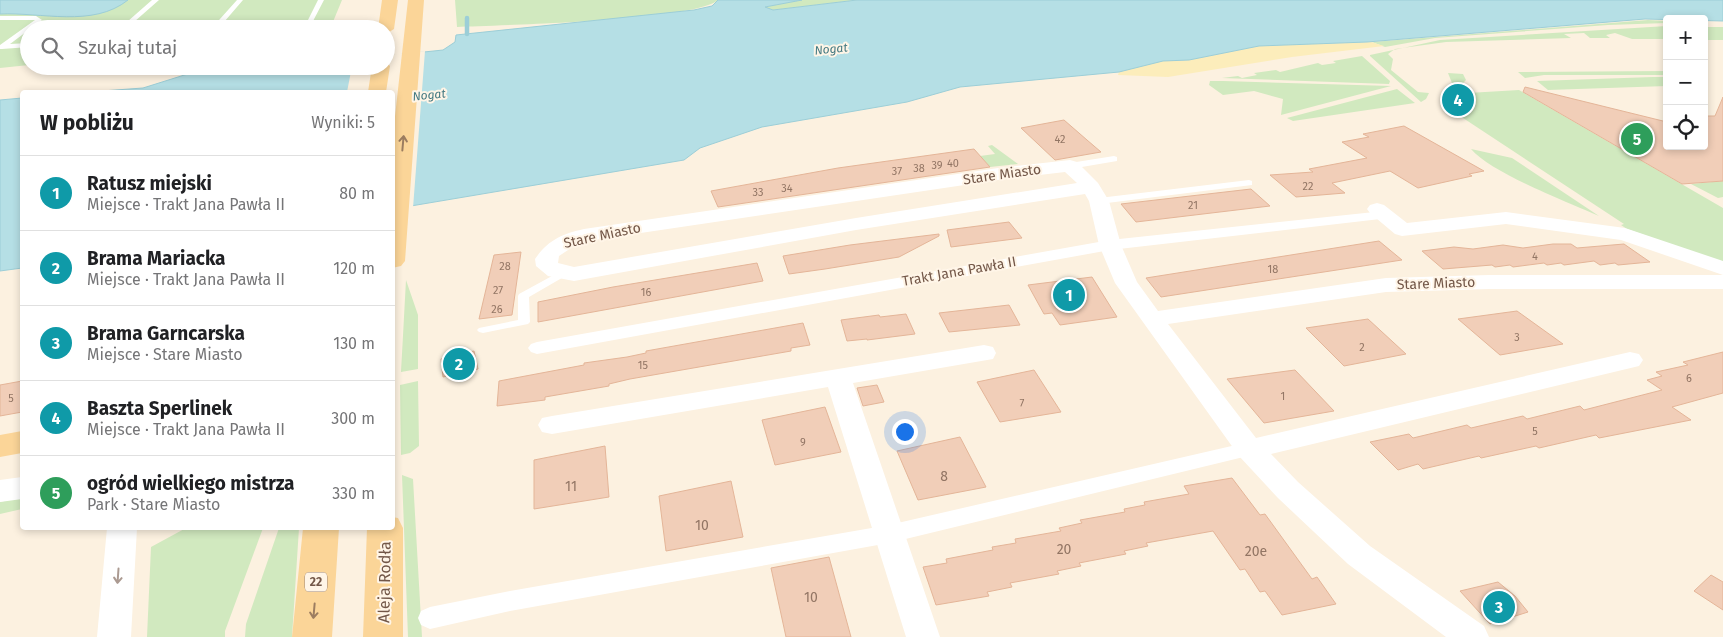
<!DOCTYPE html>
<html lang="pl">
<meta charset="utf-8">
<style>
body{margin:0;font-family:"Fira Sans",sans-serif;background:#f6f6f6;color:#202124}
.controls{position:absolute;right:15px;top:15px;display:grid;overflow:hidden;border-radius:5px;box-shadow:0 2px 8px #0003}
.controls button{width:45px;height:45px;display:grid;place-items:center;padding:0;border:0;border-bottom:1px solid #e0e0e0;background:#fff;color:#202124;font:25px sans-serif}
.you{position:absolute;left:904px;top:431px;width:18px;height:18px;margin:-12px;border:4px solid #fff;border-radius:50%;background:#1a73e8;box-shadow:0 0 0 8px #1a73e833}
.badge{display:grid;place-items:center;width:32px;height:32px;border-radius:50%;background:#e76744;color:#fff;font-size:16px;font-weight:700}
.pin{position:absolute;translate:-50% -50%;border:2px solid #fff;box-shadow:0 1px 5px #0006}
.list{margin:0;padding:0;list-style:none}
h2{display:flex;justify-content:space-between;align-items:center;height:65px;margin:0;padding:0 20px;font-size:21px}
h2 small{font-size:16px;font-weight:400;color:#757577}
.list li{display:grid;grid-template-columns:32px 1fr auto;gap:15px;align-items:center;box-sizing:border-box;height:75px;padding:0 20px;border-top:1px solid #e0e0e0}
.list b{display:block;font-size:19px;white-space:nowrap}
.list p{margin:0;font-size:16px;white-space:nowrap;color:#757577}
.list em{font-size:16px;font-style:normal;color:#757577}
.icon{flex:none;width:28px;height:28px;fill:none;stroke:currentColor;stroke-width:2;stroke-linecap:round;stroke-linejoin:round}
.map{position:relative;flex:none;width:1723px;height:637px;overflow:hidden}
.search{position:absolute;background:#fff;box-shadow:0 2px 8px #0003;left:20px;top:20px;width:375px;height:55px;display:flex;align-items:center;gap:12px;box-sizing:border-box;padding:0 18px;border-radius:28px;color:#757577;font-size:19px}
.panel{position:absolute;background:#fff;box-shadow:0 2px 8px #0003;left:20px;top:90px;width:375px;height:440px;border-radius:5px}
.map>svg:first-child{display:block}
.green{fill:#d1e9bf}
.sand{fill:#fcedbb}
.water{fill:#b5dfe5;stroke:#9cced7}
.pier{fill:#fcf1e0}
.lines{fill:none;stroke-linecap:round;stroke-linejoin:round}
.stream{stroke:#9cced7;stroke-width:4.5}
.building{fill:#f1ceb8;stroke:#e4b598}
.service{fill:#fff;fill-rule:evenodd}
.pedestrian{fill:#fff;fill-rule:evenodd}
.minor{fill:#fff;fill-rule:evenodd}
.primary{fill:#fbd598;fill-rule:evenodd}
.oneway{stroke:#9c7d60}
.oneway2{stroke:#ab9a91}
.labels{text-anchor:middle;stroke-width:4;stroke-linejoin:round;paint-order:stroke}
.number-label{font-size:11px;fill:#927564}
.far-water-label{font-size:12px;font-style:italic;fill:#3f767f;stroke:#fff5e7}
.shield{fill:#fff5e7;stroke:#9d8678;stroke-width:1}
.shield-label{font-size:12px;font-weight:bold;fill:#735748}
.street-label{font-size:14px;fill:#735748;stroke:#fff5e7}
.near-number-label{font-size:14px;fill:#927564}
.near-street-label{font-size:16px;fill:#735748;stroke:#fff5e7}
</style>
<div class="map">
<svg width="1723" height="637" viewBox="0 0 1723 637">
<rect width="100%" height="100%" fill="#fcf1e0"/>
<path class="green" d="M0,0H342L330,29H29V65L0,68Z
M455,0H718C694,21 500,25 457,27Z
M802,0H857L773,10L764,7Z
M1648,20L1667,21V23L1608,25L1435,38L1385,47L1372,42Z
M1667,26V39H1632L1615,33L1606,35L1610,38H1590L1584,33L1564,34L1571,38L1446,42L1395,49L1388,54L1393,59L1391,70L1418,92L1429,93L1426,99L1421,102L1370,56V55L1440,40Z
M1704,27H1723V40H1704Z
M1362,56L1390,81L1389,84L1222,78L1238,76L1242,78L1257,75L1254,73L1276,70L1280,72L1318,63L1322,65L1336,63L1333,61Z
M1667,71V75H1544L1525,78L1518,72Z
M1448,73L1463,74L1466,80L1463,83L1470,93H1456Z
M1653,77H1667V86L1548,90L1537,81Z
M1210,81H1223L1391,86L1281,115L1283,99L1254,91L1223,95L1209,85Z
M1397,89L1415,103L1293,121L1287,118Z
M1519,90L1723,208V263L1627,229L1621,225L1624,224L1460,116L1451,94Z
M992,145L1018,164L990,167L980,156L995,154L988,146Z
M1471,149L1512,158L1599,216C1568,202 1491,173 1471,149Z
M1723,181V197L1718,198L1691,184Z
M406,280L418,315V369L401,372Z
M418,381L419,446L410,453L401,455L400,385Z
M402,475L413,479L422,637H408Z
M22,497V509L0,514V502Z
M186,528H263L225,631V637H147L151,547Z
M279,528H299L292,637H245L246,624Z"/>
<path class="sand" d="M1371,42L1384,46L1292,57L1168,77L1118,75L1119,72L1163,61L1189,60L1259,46Z"/>
<path class="water" d="M0,0H128C93,28 41,12 0,14Z
M718,0H802L765,7L773,10L857,0H1723V21L1645,19L1367,42L1259,46L1189,60L1163,61L1119,72L960,87L907,102L762,127L700,148L684,160L393,209L392,92H88L143,88L213,66H386V56L443,50L455,42L456,35L694,10L712,6Z
M22,98V268L0,271V100Z"/>
<path class="pier" d="M425,51L413,208L392,212V92H347L352,66H386V55Z"/>
<g class="lines">
<path class="stream" d="M467,18V34"/>
</g>
<path class="building" d="M1525,87L1667,122V146H1704V116H1715L1723,97V181L1682,184L1523,92Z
M1064,120L1087,140L1101,152L1055,160L1021,128Z
M1404,126L1484,171L1469,174L1472,176L1418,188L1390,171L1332,183L1345,193L1296,197L1270,175L1313,172L1309,169L1367,158L1342,142L1369,137L1363,134Z
M974,149L990,167L718,207L711,191L838,168Z
M1251,189L1270,206L1136,222L1121,204Z
M1009,222L1022,238L951,247L947,230Z
M939,234V236L899,257L825,269L789,274L783,256L850,245Z
M1379,241L1402,260L1161,297L1146,278Z
M1553,244H1571L1577,248L1624,244L1650,262L1618,265L1615,263L1600,265L1594,261L1564,265L1561,263L1547,265L1544,263L1513,267L1510,265L1495,267L1492,265L1443,269L1422,251L1454,247L1473,249L1503,245L1523,248Z
M521,252L512,315L479,319L494,255Z
M757,263L763,281L538,322V302L613,287Z
M1092,277L1117,317L1060,325L1052,313L1044,314L1028,285Z
M1009,305L1020,325L949,332L939,313Z
M1517,311L1563,344L1500,355L1458,319Z
M906,314L915,334L867,340V339L847,341L841,320L879,315L880,317Z
M1368,319L1406,354L1344,366L1306,328Z
M803,323L810,345L791,348V351L630,379L609,384V386L545,397V400L497,406L499,381L584,365V363L627,357L646,353V351Z
M474,351L478,369L443,377L441,359Z
M1723,352V393L1672,407L1691,420L1599,438L1596,435L1539,448L1536,446L1481,458L1479,456L1423,469L1418,464L1398,470L1370,442L1409,434L1413,438L1467,425L1471,428L1523,416L1527,419L1580,406L1584,410L1662,390L1647,380L1662,376L1656,372L1688,365L1683,362Z
M1034,370L1061,412L1000,422L977,382Z
M1295,370L1334,411L1264,423L1227,379Z
M22,381V412L0,416V385Z
M877,385L884,402L863,406L857,388Z
M825,407L841,452L775,465L762,420Z
M960,437L986,487L918,500L897,451Z
M605,446L609,497L534,509V460Z
M1232,478L1260,515L1265,514L1312,579L1317,577L1336,604L1282,615L1265,591L1260,592L1245,569L1240,570L1213,531L1146,543L1148,546L1124,551L1126,554L1079,563L1081,566L1057,571L1059,574L1010,583L1012,587L987,592L989,596L936,605L923,567L947,563L946,559L993,550L992,547L1016,543L1015,539L1061,531L1059,528L1082,523L1080,520L1125,512L1124,509L1145,505L1144,502L1189,494L1184,486Z
M731,481L743,537L666,551L659,496Z
M829,557L851,637H786L771,568Z
M1711,575L1723,582V610L1694,591Z
M1498,582L1515,596L1528,612L1490,624L1460,591Z"/>
<g class="lines">
<path class="service" d="M152,0H159L126,29H119Z
M237,0H243L218,29H211Z
M318,0H324L312,23L257,29H229L232,27L308,20Z
M0,16H36L42,20L10,44L29,43V47L2,49H0V45L35,20H0Z
M1114,156L1117,157V161L1070,169L1066,166L1070,163Z
M1249,180L1252,181V185L1099,204L1094,201L1099,198Z
M563,270L567,271L568,273L567,275L529,297L530,322L528,324L483,333L479,332L477,330L479,328L518,320V296L519,294Z"/>
<path class="pedestrian" d="M1384,211L1391,215L1389,218L1110,250L537,354L531,352L528,348L531,344L537,342L1110,240Z
M1249,442L1256,444L1259,449L1256,454L889,543L510,611L430,629L421,625L418,618L421,611L430,607L510,591L889,525Z"/>
<path class="minor" d="M1070,160L1077,162L1098,183L1109,201L1121,245L1137,282L1158,311L1386,278L1489,275H1723V289H1489L1386,292L1168,324L1256,438L1630,352L1639,354L1643,360L1639,366L1271,454L1298,482L1370,546L1484,626L1489,637H1446L1348,564L1278,498L1239,456L1115,283L1099,245L1089,201L1085,194L856,230L574,281L548,276L536,266L535,259C548,240 562,234 584,229L998,168ZM1065,172L1077,183L856,218L574,267L558,263L559,256L577,244L600,239L998,180Z
M1377,203L1384,205L1407,223L1506,212L1625,228L1723,261V275L1621,240L1506,224L1402,236L1395,234L1370,213L1367,209L1370,205Z
M984,345L993,347L996,353L993,359L853,383L940,637H906L828,387L552,434L542,432L538,425L542,418L552,416Z
M22,477V499L0,502V480Z
M107,528H137L131,637H97Z"/>
<path class="primary" d="M382,0H398L394,29L386,34V29H378Z
M408,0H424L405,261L401,266L392,268V143Z
M386,62L390,66L386,92H368L372,66H386Z
M22,431V453L0,457V435Z
M392,517L398,518L403,528V637H363L367,528H392Z
M303,528H339L332,637H292Z"/>
</g>
<defs><path id="oneway-shaft" d="M-6 0H5M1.5-3L5.5 0L1.5 3" fill="none" stroke-width="1.6" stroke-linecap="round" stroke-linejoin="round" transform="scale(1.25)"/></defs>
<g class="oneway">
<use href="#oneway-shaft" transform="translate(403 143) rotate(-85)"/>
<use href="#oneway-shaft" transform="translate(314 611) rotate(95)"/>
</g>
<use class="oneway2" href="#oneway-shaft" transform="translate(118 576) rotate(94)"/>
<g class="labels">
<g class="number-label">
<text x="1060" y="143">42</text>
<text x="953" y="167">40</text>
<text x="937" y="169">39</text>
<text x="919" y="172">38</text>
<text x="897" y="175">37</text>
<text x="1308" y="190">22</text>
<text x="787" y="192">34</text>
<text x="758" y="196">33</text>
<text x="1193" y="209">21</text>
<text x="1535" y="260">4</text>
<text x="505" y="270">28</text>
<text x="1273" y="273">18</text>
<text x="498" y="294">27</text>
<text x="646" y="296">16</text>
<text x="497" y="313">26</text>
<text x="1517" y="341">3</text>
<text x="1362" y="351">2</text>
<text x="643" y="369">15</text>
<text x="1689" y="382">6</text>
<text x="1283" y="400">1</text>
<text x="11" y="402">5</text>
<text x="1022" y="407">7</text>
<text x="1535" y="435">5</text>
<text x="803" y="446">9</text>
</g>
<g class="far-water-label">
<text transform="translate(831 49) rotate(-6)" y="4">Nogat</text>
<text transform="translate(429 95) rotate(-6)" y="4">Nogat</text>
</g>
<rect class="shield" x="305" y="572.5" width="22" height="19" rx="4"/>
<g class="shield-label">
<text x="316" y="586">22</text>
</g>
<g class="street-label">
<text transform="translate(1002 174) rotate(-8)" y="5">Stare Miasto</text>
<text transform="translate(602 235) rotate(-12)" y="5">Stare Miasto</text>
<text transform="translate(959 271) rotate(-10)" y="5">Trakt Jana Pawła II</text>
<text transform="translate(1436 283) rotate(-2)" y="5">Stare Miasto</text>
</g>
<g class="near-number-label">
<text x="944" y="481">8</text>
<text x="571" y="491">11</text>
<text x="702" y="530">10</text>
<text x="1064" y="554">20</text>
<text x="1256" y="556">20e</text>
<text x="811" y="602">10</text>
</g>
<g class="near-street-label">
<text transform="translate(384 582) rotate(-89)" y="6">Aleja Rodła</text>
</g>
</g>
</svg>
<div class="controls">
<button>+</button>
<button>−</button>
<button><svg class="icon" aria-label="locate" viewBox="0 0 24 24"><circle cx="12" cy="12" r="6"/><path d="M12 2v4M12 18v4M2 12h4M18 12h4"/></svg></button>
</div>
<div class="you"></div>
<div class="pin badge" style="left:1069px;top:295px;background:#0f9aa8">1</div>
<div class="pin badge" style="left:459px;top:364px;background:#0f9aa8">2</div>
<div class="pin badge" style="left:1499px;top:607px;background:#0f9aa8">3</div>
<div class="pin badge" style="left:1458px;top:100px;background:#0f9aa8">4</div>
<div class="pin badge" style="left:1637px;top:139px;background:#2e9e5b">5</div>
<div class="search"><svg class="icon" aria-label="search" viewBox="0 0 24 24"><circle cx="10" cy="10" r="6"/><path d="M15 15l6 6"/></svg>Szukaj tutaj</div>
<section class="panel">
<h2>W pobliżu<small>Wyniki: 5</small></h2>
<ul class="list">
<li><span class="badge" style="background:#0f9aa8">1</span><div><b>Ratusz miejski</b><p>Miejsce · Trakt Jana Pawła II</p></div><em>80 m</em></li>
<li><span class="badge" style="background:#0f9aa8">2</span><div><b>Brama Mariacka</b><p>Miejsce · Trakt Jana Pawła II</p></div><em>120 m</em></li>
<li><span class="badge" style="background:#0f9aa8">3</span><div><b>Brama Garncarska</b><p>Miejsce · Stare Miasto</p></div><em>130 m</em></li>
<li><span class="badge" style="background:#0f9aa8">4</span><div><b>Baszta Sperlinek</b><p>Miejsce · Trakt Jana Pawła II</p></div><em>300 m</em></li>
<li><span class="badge" style="background:#2e9e5b">5</span><div><b>ogród wielkiego mistrza</b><p>Park · Stare Miasto</p></div><em>330 m</em></li>
</ul>
</section>
</div>
